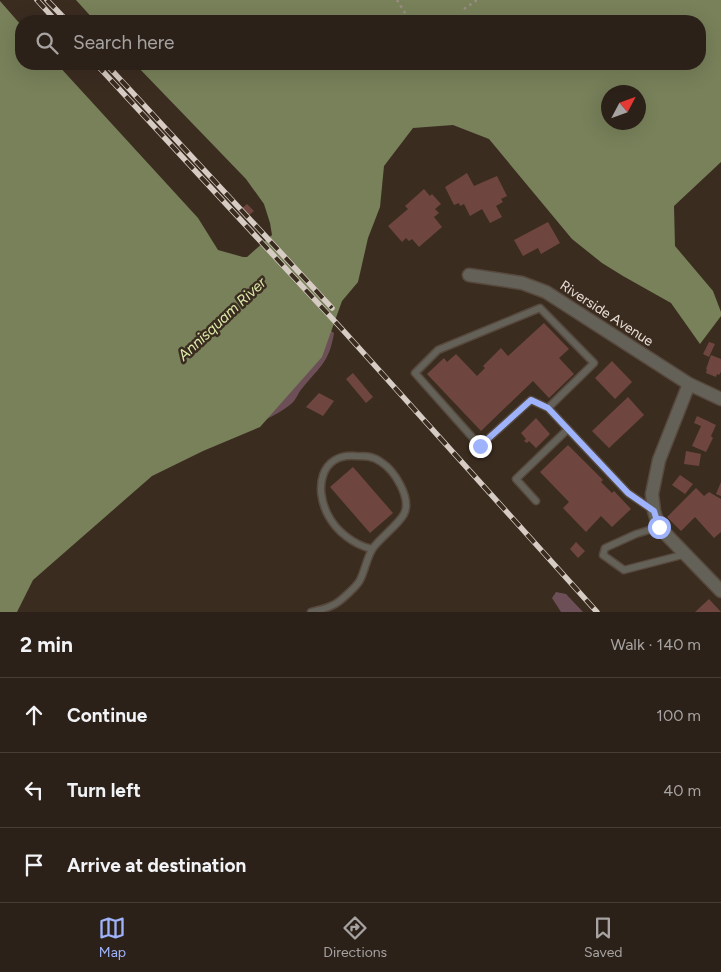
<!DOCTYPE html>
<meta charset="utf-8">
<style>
body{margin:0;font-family:Figtree,sans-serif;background:#382e25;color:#f1f3f6}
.compass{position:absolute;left:601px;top:85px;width:45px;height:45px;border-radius:50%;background:#2c2118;box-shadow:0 5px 20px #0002;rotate:49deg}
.stop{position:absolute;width:15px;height:15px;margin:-11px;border:4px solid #9fb3fd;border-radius:50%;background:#fff}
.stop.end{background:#9fb3fd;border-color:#fff;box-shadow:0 1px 5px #0008}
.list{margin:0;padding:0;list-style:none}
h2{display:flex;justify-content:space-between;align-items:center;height:65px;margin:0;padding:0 20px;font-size:21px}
h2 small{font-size:16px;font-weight:400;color:#a6a3a2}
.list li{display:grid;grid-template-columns:32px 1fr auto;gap:15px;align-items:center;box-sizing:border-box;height:75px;padding:0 20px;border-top:1px solid #483e37}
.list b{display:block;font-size:19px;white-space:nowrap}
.list em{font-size:16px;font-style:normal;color:#a6a3a2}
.icon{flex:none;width:28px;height:28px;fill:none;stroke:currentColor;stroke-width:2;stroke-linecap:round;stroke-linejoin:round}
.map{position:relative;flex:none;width:721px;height:612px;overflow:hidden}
.search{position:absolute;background:#2c2118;box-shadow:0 5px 20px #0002;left:15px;right:15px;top:15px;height:55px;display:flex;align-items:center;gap:12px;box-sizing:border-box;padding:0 18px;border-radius:20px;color:#a6a3a2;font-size:19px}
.sheet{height:290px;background:#2c2118}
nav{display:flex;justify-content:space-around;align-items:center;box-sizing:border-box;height:70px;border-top:1px solid #483e37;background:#2c2118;font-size:14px;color:#a6a3a2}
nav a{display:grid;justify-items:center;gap:2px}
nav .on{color:#9fb3fd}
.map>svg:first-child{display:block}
.green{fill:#6d4f57}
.water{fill:#78815a;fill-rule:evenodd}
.building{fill:#6e463f}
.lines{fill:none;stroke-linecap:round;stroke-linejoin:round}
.service-casing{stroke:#57493d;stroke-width:9}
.minor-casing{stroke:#57493d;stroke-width:15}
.path{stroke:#988c82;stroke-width:2.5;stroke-dasharray:2.5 4;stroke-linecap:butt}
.service{stroke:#646159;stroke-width:6}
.minor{stroke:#646159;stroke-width:12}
.rail-casing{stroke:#d6ccc3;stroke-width:5.5}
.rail{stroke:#3b2c20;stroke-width:4;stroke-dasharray:11;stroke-linecap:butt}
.route{stroke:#9fb3fd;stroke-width:6}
.labels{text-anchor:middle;stroke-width:5;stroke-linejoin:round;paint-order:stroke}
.street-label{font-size:14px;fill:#e9dfd7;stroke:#3b2c20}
.water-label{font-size:15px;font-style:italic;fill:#ddecaa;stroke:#3b2c20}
</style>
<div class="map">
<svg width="721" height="612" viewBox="0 0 721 612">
<rect width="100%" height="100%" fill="#3b2c20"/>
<path class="green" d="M322,325L334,333C329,364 318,368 300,391C297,396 295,401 291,404C279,414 265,420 250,426Z
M556,592L566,594L583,612H561L552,598Z"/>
<path class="water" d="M76,0H721V162L674,206L675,246L713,291L721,312V316L700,344L671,303L623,276L602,263L572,239L489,139L453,125L413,128L384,166L380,207L368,238L358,282L342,301L322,357L260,427L203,451L152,476L33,580L17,612H0V1L21,25V64H57L198,218L218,250L243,257H247L272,235L270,223L264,204L246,179L135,64H700V21H95ZM608,92H638V122H608Z"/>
<path class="building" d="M467,173L474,186L497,176L507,196L501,199L503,202L496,206L502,217L490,223L482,209L470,216L464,204L460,206L459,203L454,205L445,187Z
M424,189L430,196L432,194L441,204L435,209L439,213L434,217L442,227L419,247L412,239L409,241L406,238L402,242L388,226L408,209L405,206Z
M247,204L254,211L248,216L241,209Z
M548,222L560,243L541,254L538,248L523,256L514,240Z
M544,323L569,349L559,358L574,374L549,398L533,381L481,431L427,374L444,358L447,362L456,354L477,376L485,368L483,366L501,348L508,356Z
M709,342L715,344L709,357L703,354Z
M711,355L721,359V372L719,375L717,374L716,377L706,373L707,369H706Z
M612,361L632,382L615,399L595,378Z
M353,373L373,397L366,403L346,379Z
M319,393L334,401L323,416L306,407Z
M628,397L644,415L609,448L592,431Z
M697,416L716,425L711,436L713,438L706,452L692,446L701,426L694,423Z
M536,418L550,434L536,448L529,441L527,443L524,441L526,439L521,433Z
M568,445L603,480L601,482L612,493L614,491L631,509L612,527L601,516L586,532L563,508L569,502L540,472Z
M686,451L701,454L699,466L684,464Z
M353,467L393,513L370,533L330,487Z
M680,475L693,484L685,494L672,485Z
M721,482V496L716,494Z
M696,488L704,496L709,492L721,499V532L714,538L695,517L681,531L667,517Z
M576,542L585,551L578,558L570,549Z
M709,599L721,612H695Z"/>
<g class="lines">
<g class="service-casing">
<path id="service" d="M548,408L531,400L480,446L415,373L438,350L540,308L594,363L548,408L628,493L653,510
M536,501L516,479L568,429
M659,527L636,534L605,548L603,555L624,570L686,554
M311,612C318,610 326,609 333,605C339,603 358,585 360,580C365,570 367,557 373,548C381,537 398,525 404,514C412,498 394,470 381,462C373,456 366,456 356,456C320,453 314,489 328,515C336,531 354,545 372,549"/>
</g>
<g class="minor-casing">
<path id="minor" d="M469,275L522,283L546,292L689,384L721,399
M689,384L659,460L652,494L654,511L659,527L721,591"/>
</g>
<path class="path" d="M397,0L410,21
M464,9L477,0"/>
<use href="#service" class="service"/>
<use href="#minor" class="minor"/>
<g class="rail-casing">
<path id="rail" d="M37,0L56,21
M47,0L67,21
M96,64L341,328L597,612
M106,64L332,308"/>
</g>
<use href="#rail" class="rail"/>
</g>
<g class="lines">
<path class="route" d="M480,446L531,400L548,408L628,493L654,511L659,527"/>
</g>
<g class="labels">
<g class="street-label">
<text transform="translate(607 313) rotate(33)" y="5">Riverside Avenue</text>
</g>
<g class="water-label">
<text transform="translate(222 319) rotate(-43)" y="5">Annisquam River</text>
</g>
</g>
</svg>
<svg class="compass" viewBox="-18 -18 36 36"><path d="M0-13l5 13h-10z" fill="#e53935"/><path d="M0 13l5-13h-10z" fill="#a6a3a2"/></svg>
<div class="stop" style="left:659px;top:527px"></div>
<div class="stop end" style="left:480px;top:446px"></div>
<div class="search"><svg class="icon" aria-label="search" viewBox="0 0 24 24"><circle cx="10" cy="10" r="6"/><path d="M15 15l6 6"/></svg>Search here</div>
</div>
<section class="sheet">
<h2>2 min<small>Walk · 140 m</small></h2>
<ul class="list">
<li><svg class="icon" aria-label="ahead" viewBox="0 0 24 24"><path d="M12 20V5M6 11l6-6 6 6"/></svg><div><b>Continue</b></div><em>100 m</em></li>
<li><svg class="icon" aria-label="left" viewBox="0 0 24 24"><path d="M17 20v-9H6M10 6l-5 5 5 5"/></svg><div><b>Turn left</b></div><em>40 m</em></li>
<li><svg class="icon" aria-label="arrive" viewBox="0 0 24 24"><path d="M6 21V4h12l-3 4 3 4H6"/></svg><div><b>Arrive at destination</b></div></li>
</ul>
</section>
<nav>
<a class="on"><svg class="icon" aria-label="map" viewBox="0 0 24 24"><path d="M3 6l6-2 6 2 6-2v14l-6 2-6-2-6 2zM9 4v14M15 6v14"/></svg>Map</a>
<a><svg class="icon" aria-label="directions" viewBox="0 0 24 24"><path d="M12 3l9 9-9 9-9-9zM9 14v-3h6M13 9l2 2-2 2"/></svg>Directions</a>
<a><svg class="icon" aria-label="saved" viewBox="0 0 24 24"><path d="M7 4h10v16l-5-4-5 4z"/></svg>Saved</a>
</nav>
